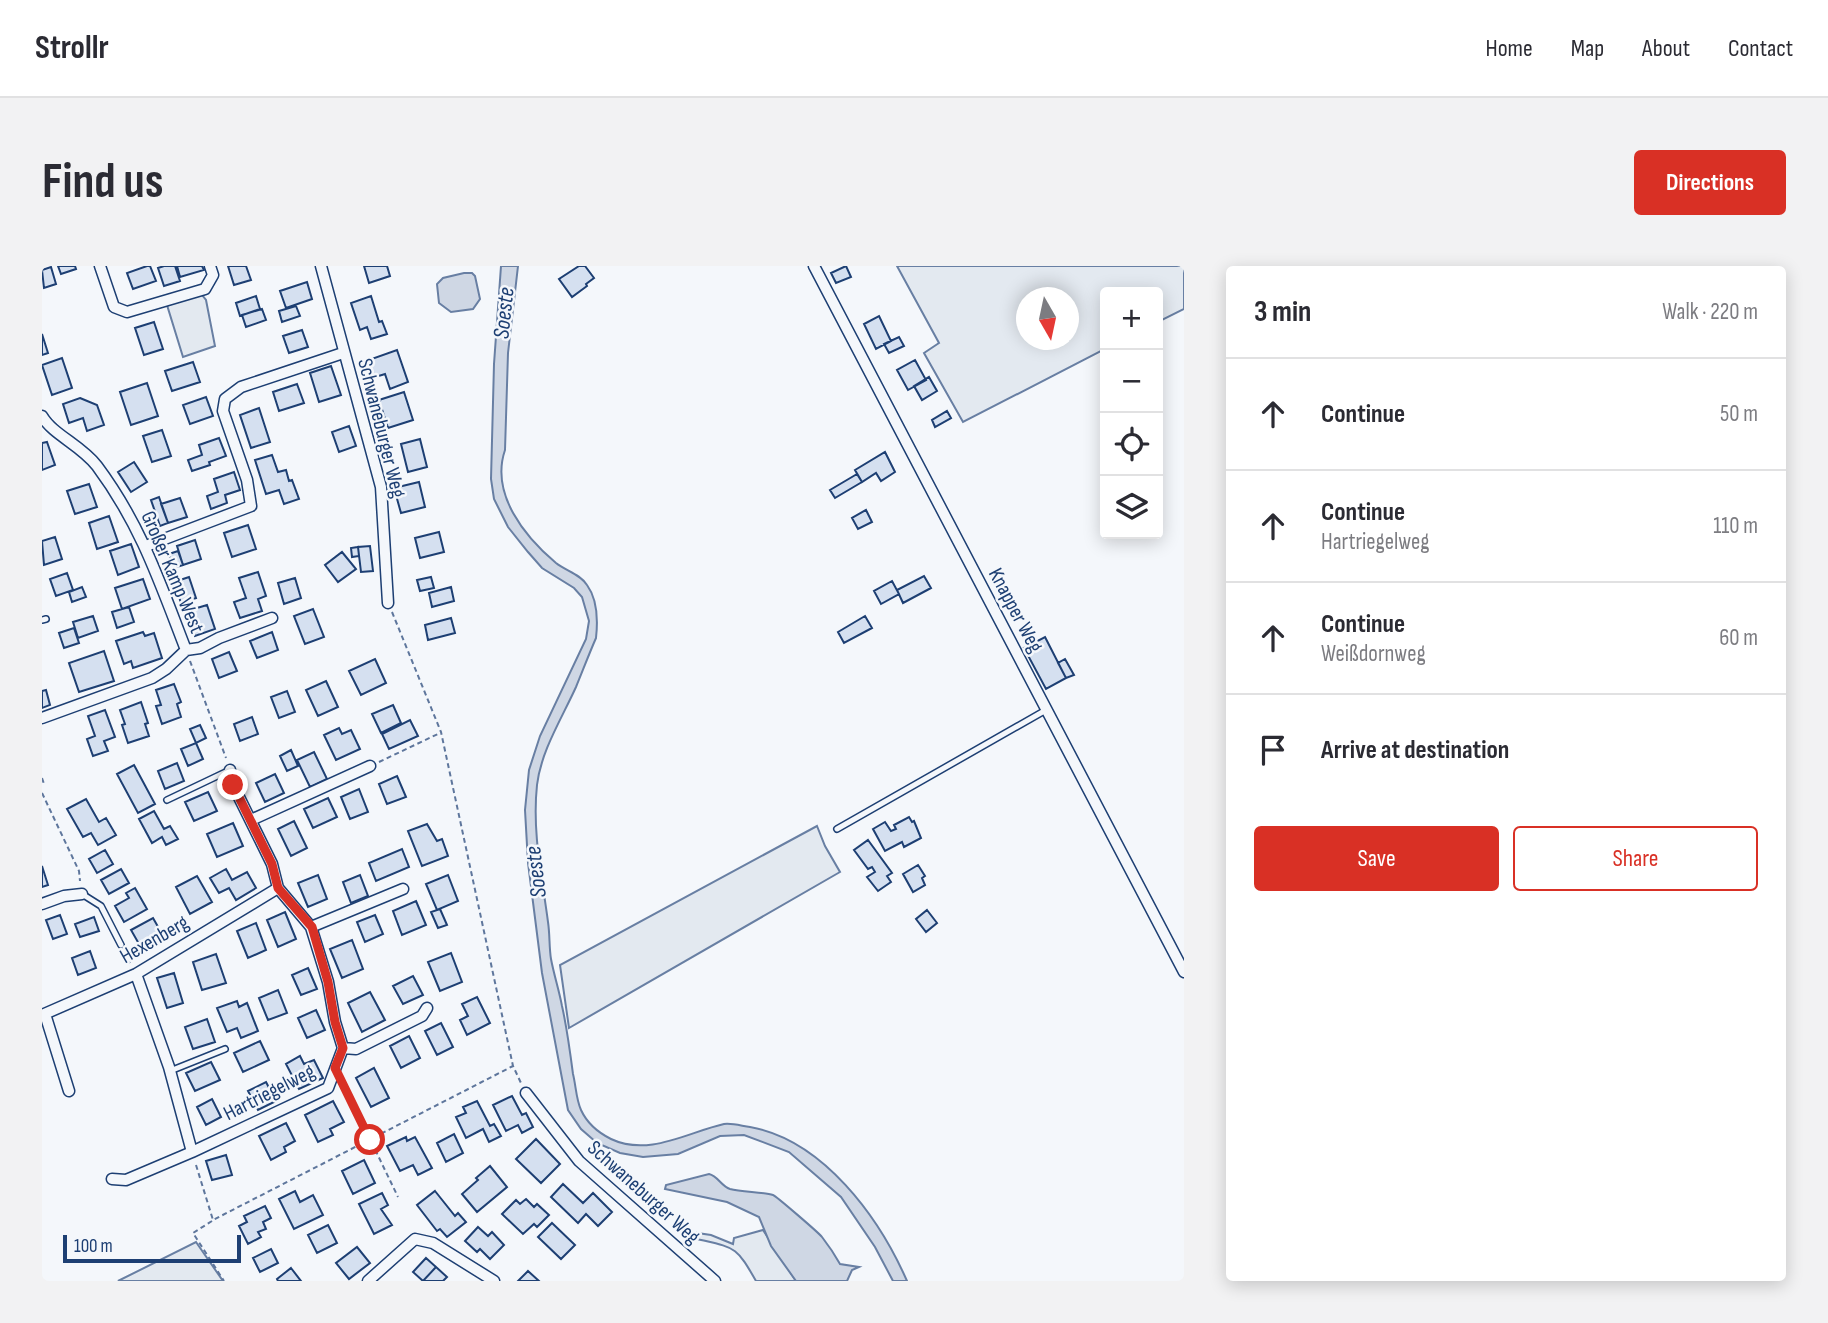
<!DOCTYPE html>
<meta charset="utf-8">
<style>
body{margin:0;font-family:"Sofia Sans Condensed",sans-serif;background:#f2f2f3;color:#2b2b33}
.controls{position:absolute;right:21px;top:21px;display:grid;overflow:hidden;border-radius:7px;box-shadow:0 4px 18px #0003}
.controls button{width:63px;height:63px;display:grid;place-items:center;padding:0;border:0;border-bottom:2px solid #e1e1e2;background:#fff;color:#2b2b33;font:35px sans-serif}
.compass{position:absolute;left:974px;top:21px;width:63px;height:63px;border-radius:50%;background:#fff;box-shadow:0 4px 18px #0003;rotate:171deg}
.scale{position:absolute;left:21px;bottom:18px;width:178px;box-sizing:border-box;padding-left:7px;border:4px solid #1d3f73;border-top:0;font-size:19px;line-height:24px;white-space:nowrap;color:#1d3f73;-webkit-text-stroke:5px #f4f7fb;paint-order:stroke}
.stop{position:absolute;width:21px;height:21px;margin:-16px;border:5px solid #d93025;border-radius:50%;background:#fff}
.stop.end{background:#d93025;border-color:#fff;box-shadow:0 2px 7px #0008}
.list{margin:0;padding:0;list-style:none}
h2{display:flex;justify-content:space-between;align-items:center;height:91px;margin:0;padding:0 28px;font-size:30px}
h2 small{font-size:23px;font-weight:400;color:#7c7c81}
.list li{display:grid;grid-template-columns:46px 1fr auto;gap:21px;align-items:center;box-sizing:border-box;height:112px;padding:0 28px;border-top:2px solid #e1e1e2}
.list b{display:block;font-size:26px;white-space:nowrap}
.list p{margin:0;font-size:23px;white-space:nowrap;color:#7c7c81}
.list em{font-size:23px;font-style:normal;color:#7c7c81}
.actions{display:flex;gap:14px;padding:21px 28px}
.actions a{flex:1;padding:16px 0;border:2px solid #d93025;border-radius:7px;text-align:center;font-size:24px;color:#d93025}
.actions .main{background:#d93025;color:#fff}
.icon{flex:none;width:38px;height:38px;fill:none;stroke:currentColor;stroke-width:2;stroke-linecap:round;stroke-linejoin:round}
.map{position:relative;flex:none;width:1142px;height:1015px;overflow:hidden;border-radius:7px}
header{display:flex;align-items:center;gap:42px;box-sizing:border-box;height:98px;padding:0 35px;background:#fff;border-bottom:2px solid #e1e1e2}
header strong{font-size:33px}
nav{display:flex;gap:38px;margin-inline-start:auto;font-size:24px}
.intro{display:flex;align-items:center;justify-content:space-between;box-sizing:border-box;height:168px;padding:0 42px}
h1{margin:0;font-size:49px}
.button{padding:18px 32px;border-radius:7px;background:#d93025;color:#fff;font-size:24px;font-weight:700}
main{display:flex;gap:42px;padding:0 42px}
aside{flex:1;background:#fff;border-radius:7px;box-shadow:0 4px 18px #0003}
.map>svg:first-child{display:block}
.green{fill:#e3e9f0;stroke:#687fa3;stroke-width:2;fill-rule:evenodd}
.water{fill:#cfd7e4;stroke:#687fa3;stroke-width:2}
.building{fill:#d5e0f0;stroke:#1d3f73;stroke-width:2}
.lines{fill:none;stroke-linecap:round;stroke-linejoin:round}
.lane-casing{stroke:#1d3f73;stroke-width:8}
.street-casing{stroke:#1d3f73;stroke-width:13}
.path{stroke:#5e769c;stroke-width:2;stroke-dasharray:5 3.5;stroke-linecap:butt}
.lane{stroke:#f4f7fb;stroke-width:5}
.street{stroke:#f4f7fb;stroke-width:10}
.route{stroke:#d93025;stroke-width:9}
.labels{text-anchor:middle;stroke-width:5;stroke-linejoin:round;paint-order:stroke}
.street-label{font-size:21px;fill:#1d3f73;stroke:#f4f7fb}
.water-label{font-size:23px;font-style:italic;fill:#1d3f73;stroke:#f4f7fb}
</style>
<header>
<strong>Strollr</strong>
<nav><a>Home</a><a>Map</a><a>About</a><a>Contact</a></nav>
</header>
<div class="intro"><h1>Find us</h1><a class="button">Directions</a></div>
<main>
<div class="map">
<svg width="1142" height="1015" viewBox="0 0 1142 1015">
<rect width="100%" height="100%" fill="#f4f7fb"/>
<path class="green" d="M855,0H1142V43L1116,56V26H1063V83L921,156L882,87L897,77ZM985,32H1027V74H985Z
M154,28L160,29L164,34L173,80L141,91L125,39Z
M775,560L783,580L798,606L527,762L518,699Z
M721,964L754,1015H714C694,980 694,982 655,973V967L669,969L691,978L692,972Z
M154,976L181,1015H76Z"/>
<path class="water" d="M459,0H476L466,87L463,184C448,228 483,271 514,297C524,305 538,308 545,319C556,334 556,354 554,372C547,388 541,404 534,421C520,452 499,485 495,519C490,566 500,610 506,656C508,669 507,681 509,693C512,709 517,724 520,740C525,762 528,785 531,808C534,820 534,833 539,844C545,857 557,867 569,873C607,891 646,866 682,858C691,857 700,860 708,861C781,874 837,951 865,1015H851L833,981L799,931L747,886L702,869L678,870L636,888L601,891L578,887L555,877L539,863L526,844L500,707L486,597L483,544L487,504L498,470L544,373L547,355L540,331L532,322L500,302L486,286L466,261L452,233L449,213L452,98Z
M422,7H430L433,10L438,33L431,43L409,46L397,37L395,18L401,12Z
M667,908C676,910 679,920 688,923C700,926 722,926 731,929C734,930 777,967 780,971C787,980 793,989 798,998L817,1001L810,1004L805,1015H754L729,980L717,951L685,936L623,923L624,919Z"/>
<path class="building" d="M16,0H33L34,3L19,8Z
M105,0H108L114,15L91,23L85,7Z
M122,0H133L138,15L122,20L116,2Z
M135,0H160L162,4L138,11Z
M186,0H204L209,14L192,19Z
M322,0H345L348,10L327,17Z
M537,0H543L552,12L544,18L545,20L530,31L517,13Z
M804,0L809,11L794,17L789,7Z
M9,1L14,18L2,22L0,4Z
M265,16L270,33L244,42L238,25Z
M214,30L218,43L198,50L194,37Z
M329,30L337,56L340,55L345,68L329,73L325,61L318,64L309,37Z
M254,40L258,50L240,56L237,45Z
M220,43L224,54L204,61L200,49Z
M837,50L849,75L834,83L822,58Z
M112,56L121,83L102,89L93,62Z
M260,64L266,81L247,87L241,70Z
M0,68L6,87L0,89Z
M857,71L862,80L847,87L842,78Z
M355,84L366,116L348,123L343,108L327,113L321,96Z
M20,92L30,122L10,129L0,99Z
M873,94L884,114L866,124L855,104Z
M151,96L158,116L130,125L123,105Z
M289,100L299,129L277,136L268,107Z
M887,111L895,125L880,134L872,120Z
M105,117L116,150L89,159L78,126Z
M255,118L262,137L237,145L231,126Z
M362,126L371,154L346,162L337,134Z
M164,131L171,150L148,158L141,139Z
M38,132L55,139L62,159L45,165L41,152L27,157L21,138Z
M217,142L228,176L209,182L198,149Z
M905,145L909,152L893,161L890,154Z
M307,160L314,180L297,186L290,166Z
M120,164L129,190L110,196L101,170Z
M177,172L184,190L167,196L168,199L150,205L146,194L160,189L157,179Z
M378,173L385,201L366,206L359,178Z
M5,176L13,199L0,204V177Z
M843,186L853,206L839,215L834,207L820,216L813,204Z
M230,189L236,206L244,204L247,215L250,214L257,233L242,238L237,224L224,228L213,194Z
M92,196L105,216L89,226L76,206Z
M192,206L198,224L183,229L185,237L169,243L165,230L176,226L172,213Z
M815,208L820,216L793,232L788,224Z
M377,216L383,241L359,247L352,222Z
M47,218L55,241L33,248L25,225Z
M117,231L126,257L118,260L109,234Z
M138,232L145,251L126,257L119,238Z
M824,244L830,256L816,263L810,252Z
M67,250L76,276L55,283L47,257Z
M206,259L214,283L190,291L182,267Z
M397,266L402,286L378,292L373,272Z
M13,271L20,293L2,299L0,275Z
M153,274L159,293L141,299L135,280Z
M89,278L97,301L76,309L68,285Z
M328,280L331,305L319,306L316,281Z
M316,281L317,290L310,291L309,282Z
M136,285L141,299L131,302L127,288Z
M300,286L314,303L296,316L283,299Z
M216,306L224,330L216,333L220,345L198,352L192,336L204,332L197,312Z
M25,307L31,324L14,330L8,313Z
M882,310L889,322L861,337L855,324Z
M147,311L154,332L139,337L132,316Z
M389,311L392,322L378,325L375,314Z
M253,312L259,332L242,338L236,317Z
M101,313L108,333L80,343L73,322Z
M850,315L857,328L839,338L832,325Z
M40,321L44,331L30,336L27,326Z
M409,321L412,335L390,341L387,327Z
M165,339L173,363L153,370L145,345Z
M87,341L92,356L75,362L70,346Z
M271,343L282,371L263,378L252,350Z
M51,350L56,365L36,372L31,356Z
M823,350L830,362L802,377L796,366Z
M409,352L413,367L386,374L383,359Z
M32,362L37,377L22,382L17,367Z
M101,366L103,370L112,367L120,392L91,402L89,395L82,398L74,375Z
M230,366L236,384L215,392L208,375Z
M1003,371L1024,412L1004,423L982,382Z
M62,385L72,415L37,426L27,397Z
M187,386L195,405L177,412L170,393Z
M333,393L344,417L319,429L307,405Z
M1023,393L1032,409L1024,412L1016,397Z
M284,415L296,441L276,450L264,424Z
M132,418L139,436L135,438L139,451L120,458L114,440L119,439L114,424Z
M4,424L8,439L0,442V425Z
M245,425L253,446L237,452L229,431Z
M99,436L106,457L103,458L107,470L86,477L80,459L83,458L78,444Z
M351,439L359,457L339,467L330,448Z
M63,444L73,471L62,475L66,485L51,490L45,473L53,470L46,450Z
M210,451L216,468L198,475L192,458Z
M368,454L376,470L347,483L340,468Z
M158,459L164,472L154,477L148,463Z
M297,462L300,468L309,464L318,483L294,494L282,469Z
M154,477L161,493L146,500L139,483Z
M249,484L256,500L245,505L238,490Z
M272,486L285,513L268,521L255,494Z
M135,497L142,515L123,523L116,505Z
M92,499L113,538L96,547L75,508Z
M233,508L242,527L223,536L214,517Z
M355,510L364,531L345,538L337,518Z
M317,523L326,546L308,553L299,531Z
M166,526L175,545L152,555L143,536Z
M286,532L295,551L271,562L262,543Z
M44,533L57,556L64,552L74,569L56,579L49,567L41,571L25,543Z
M112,545L122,563L128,560L136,573L124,579L120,571L110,577L97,553Z
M867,551L870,556L872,555L879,572L862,581L860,576L843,585L831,563L843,556L849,565L854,563L852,559Z
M252,555L265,582L249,590L236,563Z
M191,557L201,580L175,591L165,568Z
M385,558L395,575L400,573L406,590L380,600L366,565Z
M826,574L850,607L845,610L849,616L836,625L825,611L833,606L830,601L826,603L812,584Z
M360,583L367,601L334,615L327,597Z
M63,584L71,598L55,607L47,593Z
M876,599L883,610L880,612L883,619L871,626L861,608Z
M0,600L6,619L0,621Z
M79,603L87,617L67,628L59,614Z
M184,603L190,614L205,606L214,622L194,634L187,622L177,627L168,612Z
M276,609L285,633L266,641L256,617Z
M318,609L326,630L309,637L301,616Z
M406,609L416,635L395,644L384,618Z
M155,610L170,636L148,648L134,621Z
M93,622L105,643L82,656L73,640L87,632L84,627Z
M374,635L384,659L360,669L351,645Z
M398,643L405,659L396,662L389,646Z
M885,644L895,657L884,666L874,653Z
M243,646L254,673L236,681L225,654Z
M18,649L25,668L11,673L4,654Z
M333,649L341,668L323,676L315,656Z
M52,651L57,665L38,671L33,658Z
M111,652L123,673L101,685L89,664Z
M214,657L224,684L206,692L195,665Z
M310,674L321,703L300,712L288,683Z
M48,685L54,702L36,709L30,692Z
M409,687L420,716L398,725L386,696Z
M174,688L184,717L160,724L151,696Z
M266,702L275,723L259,729L250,709Z
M132,707L141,737L125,742L115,712Z
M371,710L381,729L361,738L351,720Z
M236,724L245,747L226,754L217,732Z
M328,726L343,754L320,766L306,737Z
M435,731L448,757L425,769L418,754L426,750L420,738Z
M195,735L197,741L205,737L216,765L199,772L195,762L185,766L175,742Z
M274,744L283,764L265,772L256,752Z
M165,753L173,776L151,783L143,761Z
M399,757L411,781L395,789L383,765Z
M367,770L378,792L359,802L348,780Z
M218,775L227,794L201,806L192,787Z
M258,790L262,798L272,794L281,812L257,823L244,798Z
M169,796L178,814L153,825L144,807Z
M332,802L347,832L329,841L314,812Z
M224,816L234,835L216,844L206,825Z
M470,830L480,849L484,847L491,861L480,867L476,859L464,865L451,839Z
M170,833L179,851L164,859L155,841Z
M291,835L302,856L288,863L291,869L276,876L263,849Z
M435,835L448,860L452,858L459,870L447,876L441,863L424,872L414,851L424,847L421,841Z
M244,857L253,875L242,881L244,886L229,894L217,870Z
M412,868L421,887L404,896L395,877Z
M364,871L365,875L373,871L390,902L376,909L371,899L358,905L345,880Z
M494,873L518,898L499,917L474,893Z
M184,889L190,909L170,914L164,895Z
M322,894L333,917L311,928L300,905Z
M448,900L465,921L435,946L420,928L436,914L434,912Z
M521,918L541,937L551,927L570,946L556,960L544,948L536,957L509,931Z
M253,925L258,936L271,929L281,949L252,963L237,933Z
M393,925L413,950L416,947L424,956L405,971L398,963L395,965L375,939Z
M340,927L346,939L339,943L350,959L332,968L317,938Z
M484,933L492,941L495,938L507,949L495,961L492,958L481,968L460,948L474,934L478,938Z
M223,940L229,952L221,956L224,963L216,966L219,971L206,978L197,960L205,956L202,950Z
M510,957L533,979L519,993L496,971Z
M286,959L295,977L275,987L266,969Z
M436,961L446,970L450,966L462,979L448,993L438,983L435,986L423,975Z
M315,981L328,997L307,1013L294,997Z
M229,983L236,997L218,1006L211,992Z
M384,992L394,1001L381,1015L371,1006Z
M394,1001L405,1011L401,1015H381Z
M249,1002L259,1015H236L235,1013Z
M486,1005L497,1015H476Z"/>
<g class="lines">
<g class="lane-casing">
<path id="lane" d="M0,354L4,353
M125,534L188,504
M795,563L1004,444
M40,628L59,640L79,679
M128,805L183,783"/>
</g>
<g class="street-casing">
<path id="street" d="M58,0L72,41L85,46L163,23L171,9L168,0
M279,0L339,221L346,337
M772,0L1142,706
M0,150C11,169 39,179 55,200C99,259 118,317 144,384
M104,280L209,240L205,214L181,145L183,133L199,121L301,87
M0,452L110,412L124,403L144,384L158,382L177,372L230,352
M209,554L328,500
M0,638L22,630L40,628
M269,661L361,623
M3,748L27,825
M0,749L94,708L236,622
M301,782L314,783L380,750L385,742
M484,827L537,895L673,1015
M150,886L286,822L301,782L293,756L286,716L269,661L236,622L230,598L191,519L188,504
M70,913L84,914L150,886L127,801L94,708
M326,1015L373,973L391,977L452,1015"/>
</g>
<path class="path" d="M350,346L399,466L471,800
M148,395L184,492
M337,496L398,467
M0,512L2,518H0
M0,527L37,605L38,615
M82,686L88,697
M300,815L356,931
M154,899L171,954L471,800L479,817
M170,955L151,967L182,1015"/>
<use href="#lane" class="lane"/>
<use href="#street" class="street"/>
</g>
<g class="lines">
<path class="route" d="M191,519L230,598L236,622L270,661L286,716L293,756L301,782L293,802L328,874"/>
</g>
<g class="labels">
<g class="street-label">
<text transform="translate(340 162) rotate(76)" y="7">Schwaneburger Weg</text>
<text transform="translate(131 306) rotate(67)" y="7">Großer Kamp West</text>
<text transform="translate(974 344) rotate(62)" y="7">Knapper Weg</text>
<text transform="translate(112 673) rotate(-30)" y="7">Hexenberg</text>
<text transform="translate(227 826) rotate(-27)" y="7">Hartriegelweg</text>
<text transform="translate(602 926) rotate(42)" y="7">Schwaneburger Weg</text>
</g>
<g class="water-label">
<text transform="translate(461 47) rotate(-84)" y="8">Soeste</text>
<text transform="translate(493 606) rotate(-97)" y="8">Soeste</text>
</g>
</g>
</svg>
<div class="controls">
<button>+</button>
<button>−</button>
<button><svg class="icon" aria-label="locate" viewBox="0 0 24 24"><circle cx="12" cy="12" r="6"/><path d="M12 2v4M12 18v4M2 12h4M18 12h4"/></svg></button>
<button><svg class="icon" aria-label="layers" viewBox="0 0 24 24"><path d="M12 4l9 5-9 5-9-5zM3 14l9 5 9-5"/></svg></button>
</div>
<svg class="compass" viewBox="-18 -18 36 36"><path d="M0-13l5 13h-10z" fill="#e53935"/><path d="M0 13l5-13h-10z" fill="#7c7c81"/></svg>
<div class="scale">100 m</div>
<div class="stop" style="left:328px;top:874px"></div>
<div class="stop end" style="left:191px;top:519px"></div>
</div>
<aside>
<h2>3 min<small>Walk · 220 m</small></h2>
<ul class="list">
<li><svg class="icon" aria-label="ahead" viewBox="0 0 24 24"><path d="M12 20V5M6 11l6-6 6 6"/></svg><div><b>Continue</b></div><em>50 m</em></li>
<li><svg class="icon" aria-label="ahead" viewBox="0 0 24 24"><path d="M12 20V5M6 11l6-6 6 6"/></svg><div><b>Continue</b><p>Hartriegelweg</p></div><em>110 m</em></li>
<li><svg class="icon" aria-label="ahead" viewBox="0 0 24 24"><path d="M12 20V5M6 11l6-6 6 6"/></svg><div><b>Continue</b><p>Weißdornweg</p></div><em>60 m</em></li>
<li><svg class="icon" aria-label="arrive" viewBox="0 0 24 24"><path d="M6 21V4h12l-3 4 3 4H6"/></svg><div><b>Arrive at destination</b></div></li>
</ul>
<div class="actions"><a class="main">Save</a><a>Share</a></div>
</aside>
</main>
